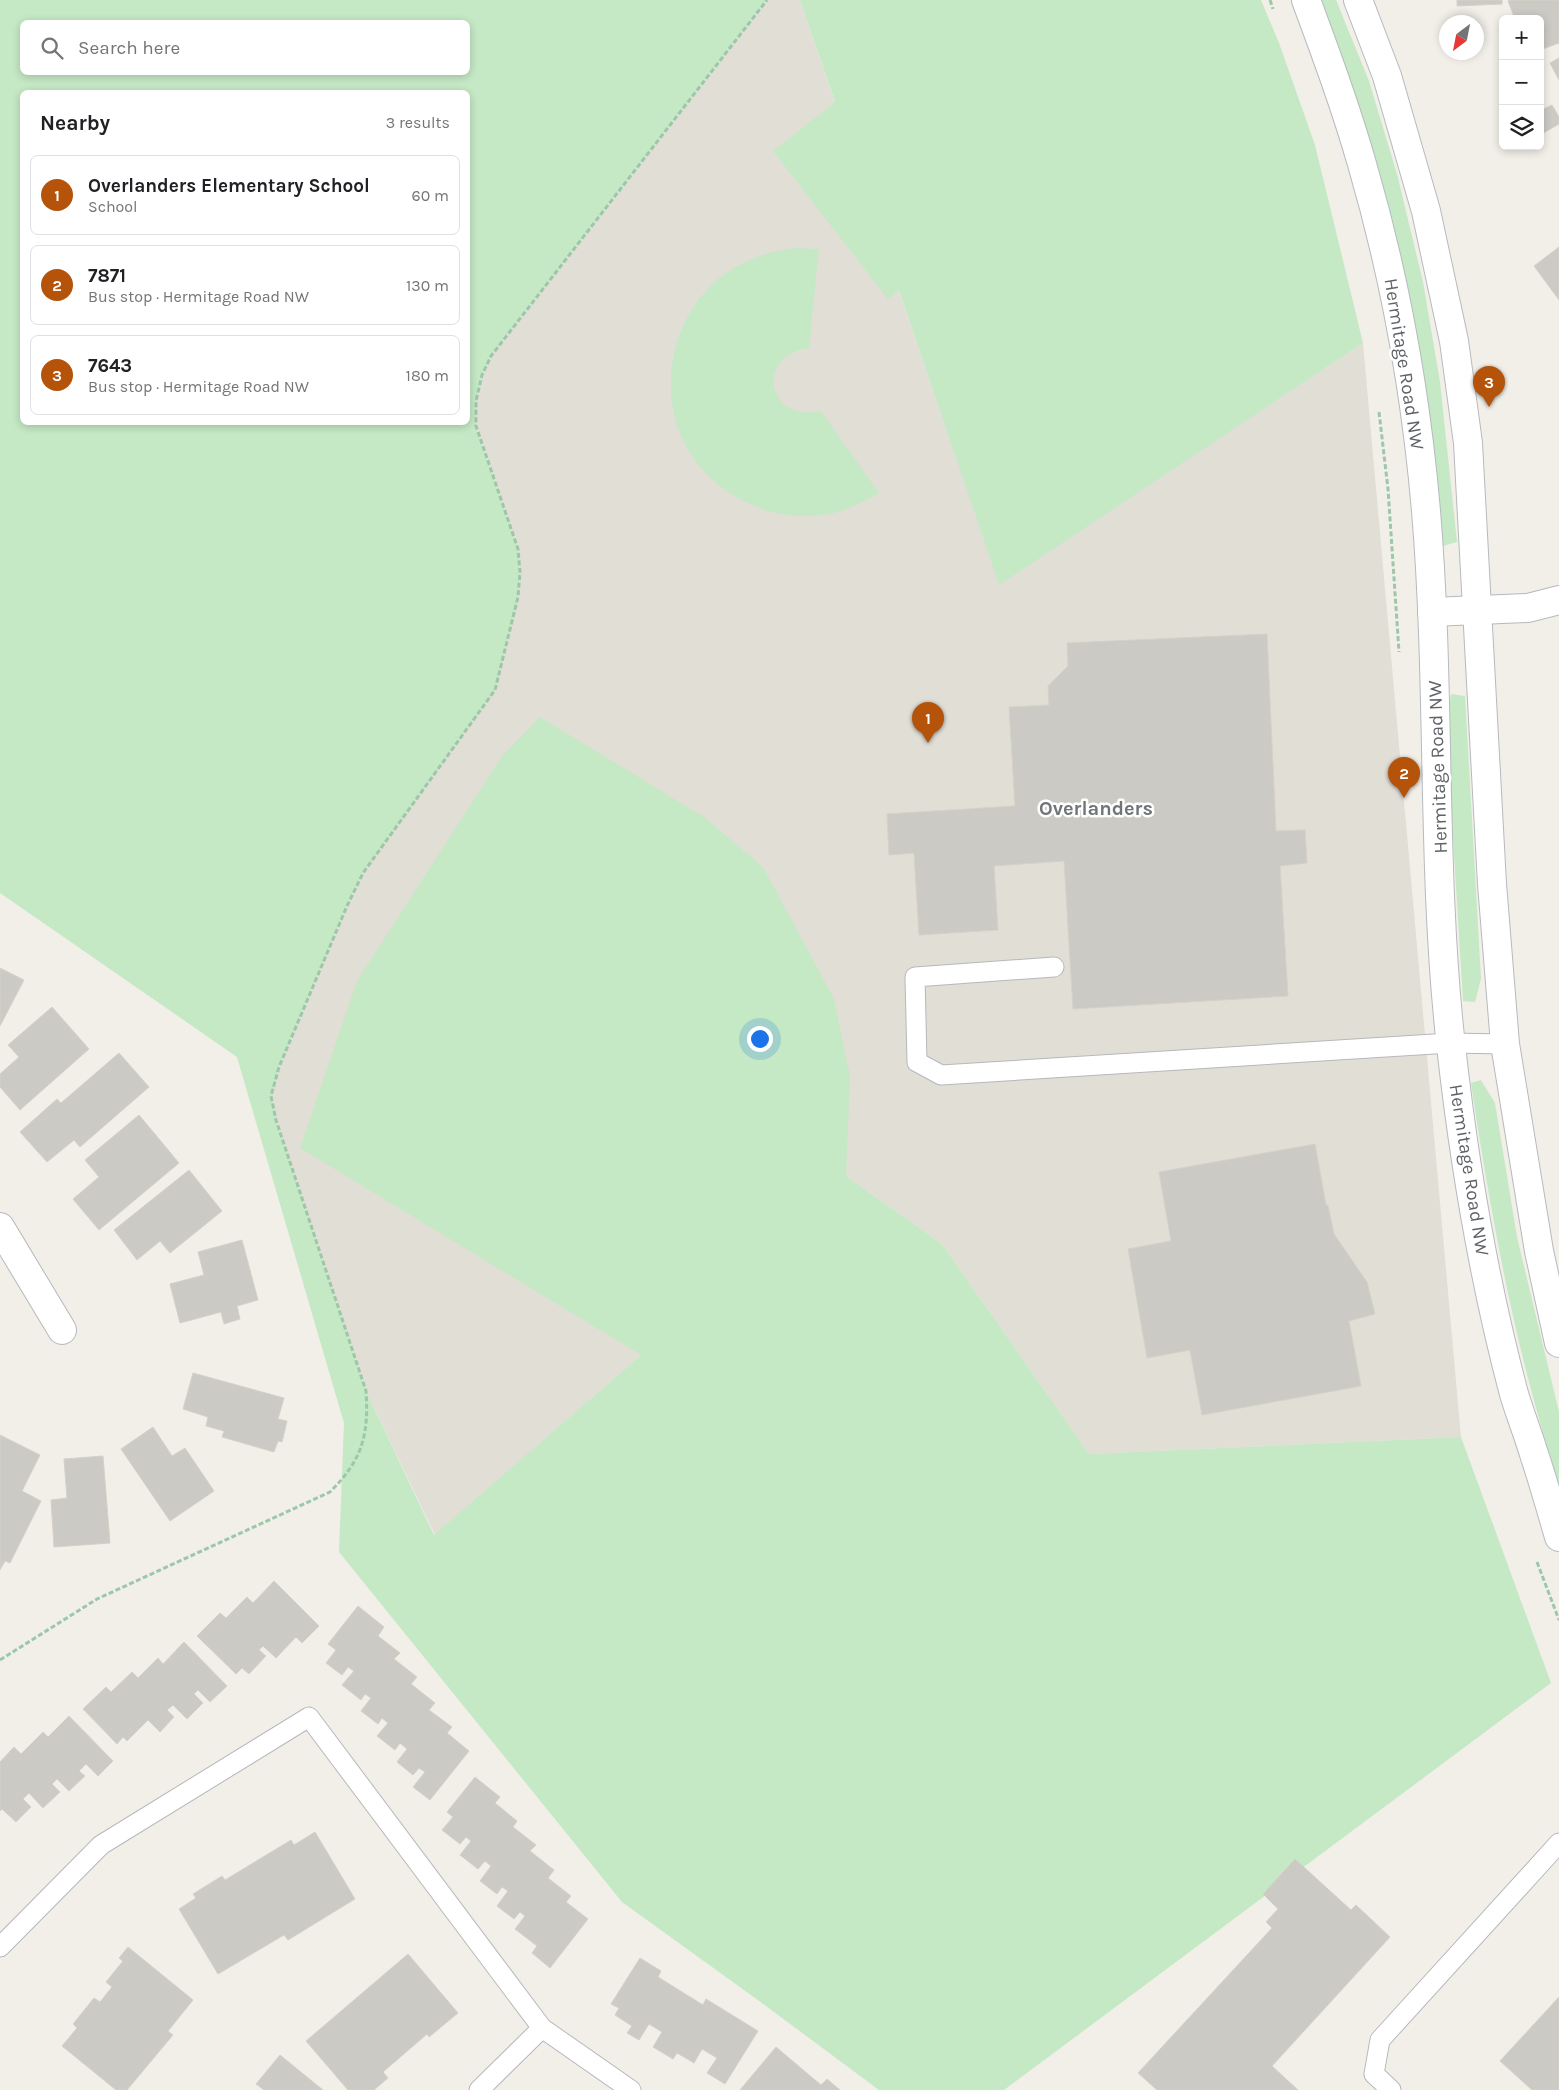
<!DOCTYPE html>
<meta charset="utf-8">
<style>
body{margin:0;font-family:Karla,sans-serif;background:#f6f6f6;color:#202124}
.controls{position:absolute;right:15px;top:15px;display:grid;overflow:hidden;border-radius:8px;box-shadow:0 2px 8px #0003}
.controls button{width:45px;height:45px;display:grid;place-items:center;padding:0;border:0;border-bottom:1px solid #e0e0e0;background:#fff;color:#202124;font:25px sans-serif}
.compass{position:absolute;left:1439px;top:15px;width:45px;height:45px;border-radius:50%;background:#fff;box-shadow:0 2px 8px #0003;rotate:212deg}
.you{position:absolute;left:759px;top:1038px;width:18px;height:18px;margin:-12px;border:4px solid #fff;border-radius:50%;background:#1a73e8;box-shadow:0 0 0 8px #1a73e833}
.badge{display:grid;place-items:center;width:32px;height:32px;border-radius:50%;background:#b45309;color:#fff;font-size:16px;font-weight:700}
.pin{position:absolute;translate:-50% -41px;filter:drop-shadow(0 1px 2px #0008)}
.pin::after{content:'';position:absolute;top:26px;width:18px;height:15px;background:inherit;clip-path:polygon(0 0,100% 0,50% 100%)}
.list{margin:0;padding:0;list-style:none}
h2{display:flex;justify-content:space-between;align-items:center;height:65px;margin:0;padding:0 20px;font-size:21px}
h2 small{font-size:16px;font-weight:400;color:#757577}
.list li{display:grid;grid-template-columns:32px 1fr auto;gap:15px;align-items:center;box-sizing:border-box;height:80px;margin:0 10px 10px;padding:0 10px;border:1px solid #e0e0e0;border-radius:8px}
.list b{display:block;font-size:19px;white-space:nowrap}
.list p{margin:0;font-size:16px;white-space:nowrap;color:#757577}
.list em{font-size:16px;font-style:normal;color:#757577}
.icon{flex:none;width:28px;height:28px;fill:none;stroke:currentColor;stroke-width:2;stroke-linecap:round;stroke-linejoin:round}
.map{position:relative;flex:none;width:1559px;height:2090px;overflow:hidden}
.search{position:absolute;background:#fff;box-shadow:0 2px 8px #0003;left:20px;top:20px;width:450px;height:55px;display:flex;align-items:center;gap:12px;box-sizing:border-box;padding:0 18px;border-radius:8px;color:#757577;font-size:19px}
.panel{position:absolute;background:#fff;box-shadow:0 2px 8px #0003;left:20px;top:90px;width:450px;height:335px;border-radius:8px}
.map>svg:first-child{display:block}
.education{fill:#e1ded6}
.green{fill:#c5e8c5;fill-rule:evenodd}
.building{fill:#cccac5;stroke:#d6d1c6}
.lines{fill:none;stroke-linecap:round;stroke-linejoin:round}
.lane-casing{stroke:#b5b8bc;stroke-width:21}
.street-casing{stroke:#b5b8bc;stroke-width:30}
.secondary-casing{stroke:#b6babf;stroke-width:30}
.path{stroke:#9cc7a9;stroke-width:3;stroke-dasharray:5 2.5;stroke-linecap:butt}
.lane{stroke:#fff;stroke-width:19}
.street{stroke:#fff;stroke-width:28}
.secondary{stroke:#fff;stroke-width:28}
.labels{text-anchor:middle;stroke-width:5;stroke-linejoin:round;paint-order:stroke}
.street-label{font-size:19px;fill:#5f6368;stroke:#fff}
.neighbourhood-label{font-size:20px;font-weight:bold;fill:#70757a;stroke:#fff}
</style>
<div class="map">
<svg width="1559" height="2090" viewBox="0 0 1559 2090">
<rect width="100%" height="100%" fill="#f1efe8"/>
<path class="education" d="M767,0H800L999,584L1363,343L1461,1437L1089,1454L942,1244L846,1176L435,1535L366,1391L276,1120L271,1096L279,1067L347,906L363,873L418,796L518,597L520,572L518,549L476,426V401L482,375L491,356Z"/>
<path class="green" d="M0,0H767L491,356L482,375L476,401V427L518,549L520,572L518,597L495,690L363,873L347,906L279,1067L272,1096L276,1120L366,1391L434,1535L641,1355L300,1148L357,981L502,756L540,717L704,817L763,867L834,999L850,1076L846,1176L942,1244L1089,1454L1461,1437L1551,1683L1004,2090H879L766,2006L622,1902L339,1552L344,1423L237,1057L0,893ZM22,22H468V72H22ZM22,92H468V422H22Z
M800,0H1261L1279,43L1315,145L1363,343L999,585L899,290L888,299L773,151L835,102Z
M1316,0H1336L1369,81L1397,174L1423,282L1440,382L1457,542L1443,546L1437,535Z
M796,248L819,249L809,348C754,355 767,424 821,411L879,493C866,500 853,508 838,512C768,530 690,486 674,414C660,352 691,283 752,259C766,253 781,250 796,248Z
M1451,694L1465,696L1481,979L1475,1002L1463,1001L1446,722Z
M1481,1080L1495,1103L1517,1237L1559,1412V1484C1516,1354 1491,1218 1471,1083Z"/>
<path class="building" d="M1457,0H1502V4L1457,6Z
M1510,0H1559V43L1540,50V19H1515L1508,1Z
M1559,58V80L1550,63Z
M1552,105L1559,117V124L1540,135V111Z
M1559,247V300L1534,266Z
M1267,634L1276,831L1305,830L1307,863L1280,866L1288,996L1073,1009L1064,861L994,866L998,930L919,935L914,853L889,855L887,814L1015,806L1009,707L1049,705L1048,686L1068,666L1067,643Z
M0,968L24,980L0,1026Z
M52,1007L89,1049L20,1110L0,1087V1074L19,1057L8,1045Z
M119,1053L149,1087L80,1147L74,1140L47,1162L20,1132L57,1099L61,1103Z
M139,1115L179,1163L99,1230L73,1199L99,1177L85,1160Z
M1315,1144L1326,1205H1328L1334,1234L1367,1282L1375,1314L1349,1321L1361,1386L1202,1415L1190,1350L1147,1358L1128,1249L1171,1241L1159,1172Z
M189,1170L222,1211L170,1253L160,1241L137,1260L114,1230Z
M242,1240L258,1300L237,1306L240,1319L224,1324L221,1312L180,1323L170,1284L204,1275L198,1252Z
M193,1373L284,1398L278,1419L287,1421L282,1442L278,1441L274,1452L222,1437L224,1431L206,1426L208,1417L183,1409Z
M153,1427L172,1456L185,1448L214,1491L170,1521L121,1449Z
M0,1435L40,1455L22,1491L41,1501L10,1563L5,1561L0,1570Z
M103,1456L110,1543L54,1547L51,1500L67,1498L64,1459Z
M274,1581L319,1626L302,1643L296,1637L276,1658L263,1646L259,1650L266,1656L249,1674L242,1668L236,1674L197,1636L220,1613L226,1618L247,1597L253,1603Z
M358,1606L384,1627L378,1636L400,1653L394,1659L417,1677L411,1684L435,1703L429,1710L452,1727L447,1733L469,1751L430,1800L413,1787L425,1772L419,1768L413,1775L397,1762L407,1749L400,1743L395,1750L377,1736L388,1723L382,1718L378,1724L361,1711L371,1698L365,1694L361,1700L342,1685L354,1671L348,1667L342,1675L326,1663L336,1650L328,1644Z
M184,1642L227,1686L210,1702L198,1690L194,1694L203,1703L187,1719L173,1705L167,1710L174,1717L160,1732L148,1720L127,1741L123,1737L117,1744L83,1709L106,1687L111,1692L132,1672L138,1678L158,1658L163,1664Z
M69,1716L113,1761L98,1776L86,1764L79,1771L85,1776L69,1791L57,1779L52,1784L60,1792L43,1808L29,1793L23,1799L31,1807L16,1822L2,1809L0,1811V1762L14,1747L21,1754L43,1732L48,1737Z
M475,1777L500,1797L495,1803L517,1821L513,1827L536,1845L530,1851L554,1870L548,1878L571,1896L566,1902L588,1919L550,1968L532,1953L537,1946L515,1929L525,1916L520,1912L514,1919L497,1906L508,1891L502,1887L497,1894L480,1881L491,1866L485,1861L478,1869L460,1855L471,1841L466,1837L460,1844L442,1830L453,1817L447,1812Z
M315,1832L355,1899L288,1940L284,1935L218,1974L179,1909L196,1898L193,1894L222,1876L225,1880L291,1840L294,1845Z
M1295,1859L1351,1910L1356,1905L1390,1937L1272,2066L1298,2090H1157L1138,2073L1272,1928L1266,1922L1278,1909L1263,1894Z
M128,1947L193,2000L168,2031L173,2035L127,2090H116L62,2046L77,2028L73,2024L94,1998L100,2002L112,1987L106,1982L123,1961L119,1958Z
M408,1954L458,2013L429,2037L427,2034L383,2072L388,2078L374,2090H348L306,2041Z
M640,1958L661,1971L658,1977L703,2005L706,1999L758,2031L725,2084L707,2073L717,2058L702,2049L694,2063L677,2053L673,2059L653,2047L662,2032L649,2024L639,2040L627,2033L632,2026L615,2015L619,2008L611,2004Z
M1559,1997V2090H1532L1500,2061Z
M776,2047L821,2085L827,2079L840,2090H740Z
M280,2055L323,2090H264L256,2084Z"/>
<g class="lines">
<g class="lane-casing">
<path id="lane" d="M1054,967L915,977L917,1062L941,1075L1450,1043L1505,1044
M0,1947L101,1845L309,1717L542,2028L631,2090
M479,2090L542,2028
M1391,2090L1374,2074L1380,2040L1559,1843"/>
</g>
<g class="street-casing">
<path id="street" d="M1432,612L1528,608L1559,600
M0,1227L62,1330"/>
</g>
<g class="secondary-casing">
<path id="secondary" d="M1306,0C1326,54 1346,108 1362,164C1395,277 1416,394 1426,511C1441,689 1431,869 1451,1046C1464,1163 1484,1281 1514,1394C1520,1414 1528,1434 1534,1454C1543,1481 1551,1509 1559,1537
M1358,0L1387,76L1426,211L1454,341L1468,443L1492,884L1505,1044L1539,1251L1559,1343"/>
</g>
<path class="path" d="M1270,0L1273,9
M1379,412L1388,489L1399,652
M1537,1562L1559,1620
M0,1660L97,1599L330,1492C362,1460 369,1436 366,1391L276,1120L271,1096L279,1067L347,906L363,873L495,690L518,597L520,572L518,549L476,426V401L482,375L491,356L767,0"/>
<use href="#lane" class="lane"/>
<use href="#street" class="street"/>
<use href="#secondary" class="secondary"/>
</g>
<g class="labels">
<g class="street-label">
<text transform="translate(1405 364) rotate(81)" y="7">Hermitage Road NW</text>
<text transform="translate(1437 767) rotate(-92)" y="7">Hermitage Road NW</text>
<text transform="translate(1470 1170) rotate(81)" y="7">Hermitage Road NW</text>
</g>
<g class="neighbourhood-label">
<text x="1096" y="815">Overlanders</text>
</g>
</g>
</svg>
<div class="controls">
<button>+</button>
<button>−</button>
<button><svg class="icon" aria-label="layers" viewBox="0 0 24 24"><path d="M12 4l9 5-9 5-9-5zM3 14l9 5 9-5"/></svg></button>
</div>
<svg class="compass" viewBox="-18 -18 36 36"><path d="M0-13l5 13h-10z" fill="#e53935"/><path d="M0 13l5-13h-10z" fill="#757577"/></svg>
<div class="you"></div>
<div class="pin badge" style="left:928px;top:743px">1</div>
<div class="pin badge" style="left:1404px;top:798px">2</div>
<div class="pin badge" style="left:1489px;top:407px">3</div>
<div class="search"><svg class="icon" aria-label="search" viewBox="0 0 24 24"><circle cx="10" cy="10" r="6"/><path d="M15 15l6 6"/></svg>Search here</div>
<section class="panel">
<h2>Nearby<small>3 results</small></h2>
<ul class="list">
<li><span class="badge">1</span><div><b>Overlanders Elementary School</b><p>School</p></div><em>60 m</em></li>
<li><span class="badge">2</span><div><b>7871</b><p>Bus stop · Hermitage Road NW</p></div><em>130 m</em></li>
<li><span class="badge">3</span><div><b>7643</b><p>Bus stop · Hermitage Road NW</p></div><em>180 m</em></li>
</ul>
</section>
</div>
